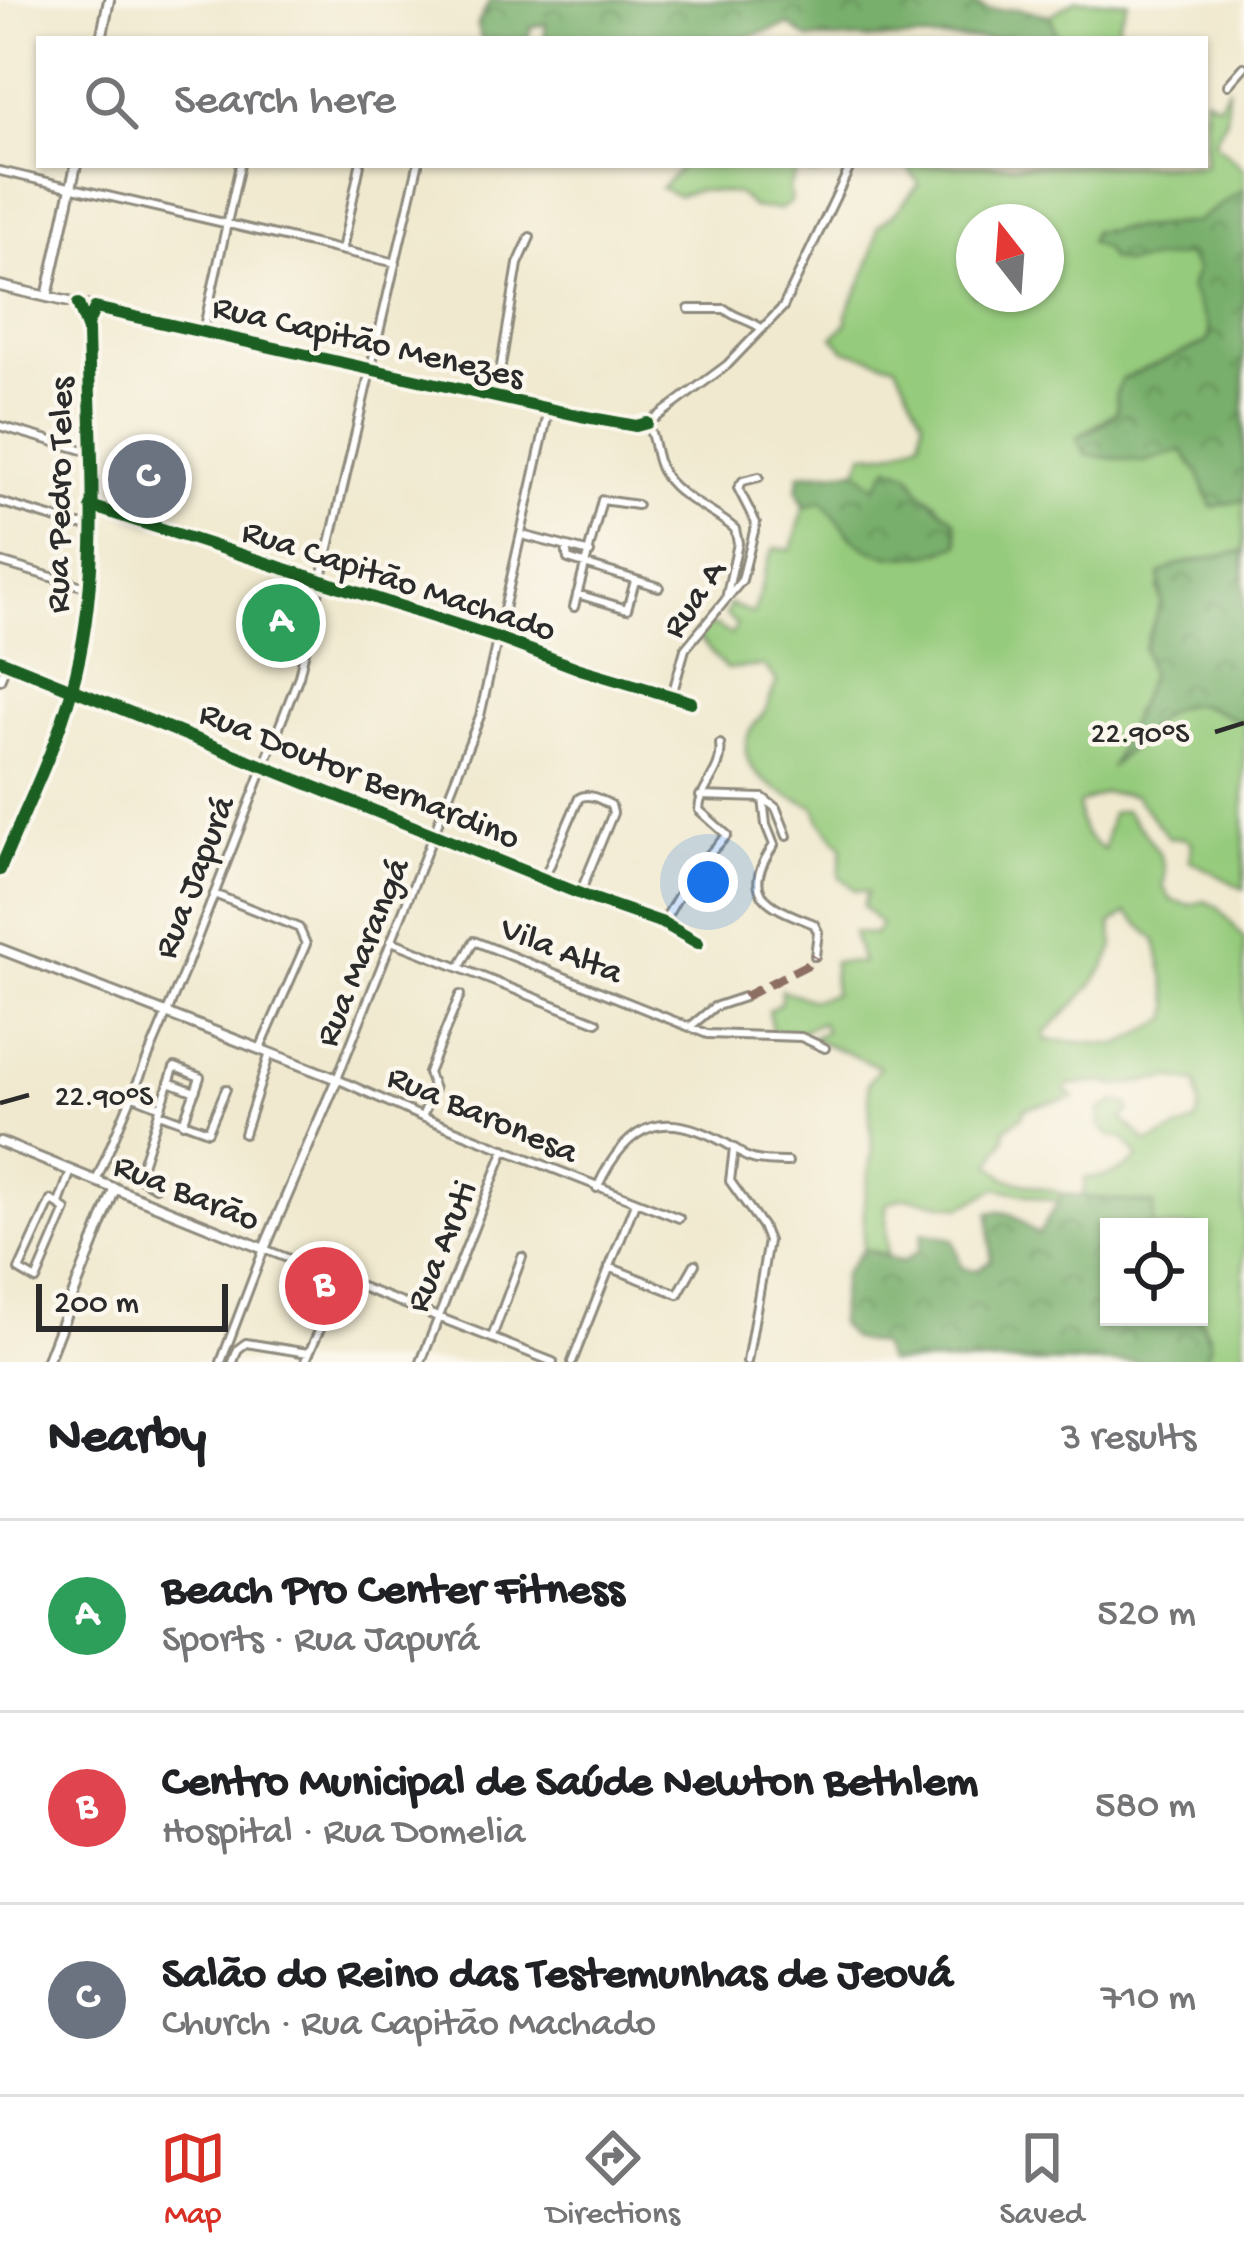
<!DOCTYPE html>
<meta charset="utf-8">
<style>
body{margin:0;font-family:"Gochi Hand",sans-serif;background:#f6f6f6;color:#202124}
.controls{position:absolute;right:36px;bottom:36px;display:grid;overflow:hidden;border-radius:0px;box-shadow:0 3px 9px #0004}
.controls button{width:108px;height:108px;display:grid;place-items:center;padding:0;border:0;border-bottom:3px solid #e0e0e0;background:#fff;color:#202124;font:60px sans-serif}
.compass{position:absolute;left:956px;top:204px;width:108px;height:108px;border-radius:50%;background:#fff;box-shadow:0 3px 9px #0004;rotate:343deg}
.scale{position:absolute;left:36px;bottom:30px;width:192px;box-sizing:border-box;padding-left:12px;border:6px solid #2b2b2b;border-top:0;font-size:33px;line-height:42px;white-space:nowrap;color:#2b2b2b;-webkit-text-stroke:9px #fbf7ec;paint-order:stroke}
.you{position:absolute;left:708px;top:882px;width:42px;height:42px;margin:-30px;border:9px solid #fff;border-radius:50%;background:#1a73e8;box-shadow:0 0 0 18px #1a73e833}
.badge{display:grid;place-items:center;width:78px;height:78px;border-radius:50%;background:#d93025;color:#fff;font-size:39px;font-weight:700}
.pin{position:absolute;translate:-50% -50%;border:6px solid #fff;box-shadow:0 3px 12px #0006}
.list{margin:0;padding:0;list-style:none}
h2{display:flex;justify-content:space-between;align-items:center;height:156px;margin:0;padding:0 48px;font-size:51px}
h2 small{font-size:39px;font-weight:400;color:#757577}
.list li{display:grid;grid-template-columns:78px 1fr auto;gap:36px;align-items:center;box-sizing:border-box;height:192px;padding:0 48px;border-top:3px solid #e0e0e0}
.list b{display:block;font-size:45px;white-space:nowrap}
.list p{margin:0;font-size:39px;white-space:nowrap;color:#757577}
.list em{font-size:39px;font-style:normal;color:#757577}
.icon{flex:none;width:66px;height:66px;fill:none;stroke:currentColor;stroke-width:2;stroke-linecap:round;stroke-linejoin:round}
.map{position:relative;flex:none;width:1244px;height:1362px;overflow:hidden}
.search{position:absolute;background:#fff;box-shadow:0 3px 9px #0004;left:36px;right:36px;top:36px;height:132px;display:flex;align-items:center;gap:30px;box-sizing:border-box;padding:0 42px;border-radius:0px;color:#757577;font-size:45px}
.sheet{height:732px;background:#fff}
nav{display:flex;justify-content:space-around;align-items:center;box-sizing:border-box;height:168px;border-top:3px solid #e0e0e0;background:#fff;font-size:33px;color:#757577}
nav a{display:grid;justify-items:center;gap:6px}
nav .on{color:#d93025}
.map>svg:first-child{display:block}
.grass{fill:#95cb7c;stroke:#607b54;stroke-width:3;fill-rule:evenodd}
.forest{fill:url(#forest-crowns);stroke:#526d4c;stroke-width:3}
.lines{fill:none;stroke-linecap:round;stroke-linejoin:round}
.minor-casing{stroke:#8e8a7d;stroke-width:12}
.tertiary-casing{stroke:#8e8a7d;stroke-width:14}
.minor{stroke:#fff;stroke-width:6}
.tertiary{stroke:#fff;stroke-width:8}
.quiet{stroke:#8d6e63;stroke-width:9;stroke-dasharray:18 9;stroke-linecap:butt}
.cycleway-casing{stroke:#fbf7ec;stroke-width:20}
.cycleway{stroke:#1b5e20;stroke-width:12}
.ticks{fill:none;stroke:#2b2b2b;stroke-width:4.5}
.labels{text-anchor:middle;stroke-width:9;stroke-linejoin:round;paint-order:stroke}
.street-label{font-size:36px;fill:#2b2b2b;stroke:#fbf7ec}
.ticks-label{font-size:30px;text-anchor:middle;fill:#2b2b2b;stroke:#fbf7ec;stroke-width:9;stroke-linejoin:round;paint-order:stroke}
</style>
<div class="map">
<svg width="1244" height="1362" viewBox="0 0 1244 1362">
<defs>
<pattern id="forest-crowns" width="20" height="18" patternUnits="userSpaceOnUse" patternTransform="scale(3)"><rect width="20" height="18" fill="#78af6c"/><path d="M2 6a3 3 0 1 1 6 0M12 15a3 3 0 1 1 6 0" fill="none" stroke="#638f59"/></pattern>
</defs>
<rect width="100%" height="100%" fill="#fbf7ec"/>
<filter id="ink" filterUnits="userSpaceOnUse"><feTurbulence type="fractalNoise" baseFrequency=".00833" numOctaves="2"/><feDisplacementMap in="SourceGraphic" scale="24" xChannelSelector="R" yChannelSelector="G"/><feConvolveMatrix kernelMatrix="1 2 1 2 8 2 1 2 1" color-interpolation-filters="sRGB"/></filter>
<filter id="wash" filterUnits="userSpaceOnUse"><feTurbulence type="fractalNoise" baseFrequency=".004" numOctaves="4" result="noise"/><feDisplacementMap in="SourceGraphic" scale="48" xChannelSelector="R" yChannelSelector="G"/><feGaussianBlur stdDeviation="2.7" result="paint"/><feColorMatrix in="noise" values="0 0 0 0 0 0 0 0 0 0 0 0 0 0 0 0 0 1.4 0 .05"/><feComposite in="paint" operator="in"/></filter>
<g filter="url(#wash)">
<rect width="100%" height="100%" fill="#f0e9cf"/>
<path class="grass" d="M1076,0L1128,2L1118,24L1128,39H1058L1050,15Z
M1228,89L1226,118L1214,142L1244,169V189L1195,222L1093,232L1105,250L1125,263L1186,254L1197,269L1190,288C1200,305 1215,322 1207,342L1156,366L1116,393L1117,411L1077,438L1087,455L1109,457L1182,450L1199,474L1206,495L1244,500V551L1176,565L1158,588L1161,603L1144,647L1150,675L1114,762L1140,741L1165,710L1180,703L1204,706L1244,722V889L1189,860L1192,843L1184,838H1169L1134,795L1104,793L1079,804C1078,828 1084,837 1104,850L1111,813L1125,810C1141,831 1173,857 1163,886L1171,900L1190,905L1205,901L1217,906L1244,938V1362H1204L1210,1336L1199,1316V1274L1202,1271L1199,1227H1153V1204L1083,1197L1085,1178C1107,1178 1125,1172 1139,1157L1124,1139L1110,1136L1100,1126V1110L1116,1102L1129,1104L1130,1111L1122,1119L1148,1143L1195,1122L1200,1108L1197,1083L1170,1078L1118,1086L1102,1082L1068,1086L1065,1091L1074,1098L1025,1108L1022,1116L1005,1129V1137L991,1164L1005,1178L1063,1194L1059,1202L997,1188L962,1207L904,1197L886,1204L887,1255L863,1249L864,1202L872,1151L868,1083L880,1067L812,1038L825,1031L822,1022L799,1032L773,1033L768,1011L781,1003V990L813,1000L834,994L833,962L862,963L853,932L875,935L881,925L863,906L867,892L855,890L839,876L842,847L821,822L814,806C785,796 732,772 749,733C753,724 762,718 766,709C770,700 773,690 777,681L764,666L726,669L698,637L706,627L717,626L731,635L737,625L726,615L730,604L753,614C763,591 762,570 774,548L792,549L804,507L822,501L852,538L924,553L944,551L937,503L921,492L910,474L876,488L857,470L864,453C887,455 901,451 921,439L923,419L896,365L845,350L833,337L847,323C846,305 853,301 860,286C869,267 875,247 878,226L896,212L919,184L906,165H1205V97L1218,104ZM974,222H1046V294H974ZM1127,913L1156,940L1171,1007L1168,1019L1119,1045L1046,1040V1032C1073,1005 1100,983 1114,947L1111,924Z
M683,165H833L831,170L814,175L797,170L789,187L791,202L780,209L754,208L738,194L698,190L678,196L661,188Z"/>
<path class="forest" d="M490,0H967L989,10L1019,9L1050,15L1058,39H808L789,25L741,39H544L546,24L531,27L528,39H481L477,26Z
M1244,189V500L1212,507L1199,474L1182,450L1144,462L1086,455L1077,438L1106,422L1117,411L1116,393L1122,379L1207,342L1211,332L1190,288L1197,269L1186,255L1125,263L1110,259L1105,250L1089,242L1093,232L1195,222Z
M889,466L910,474L921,492L955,520L959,544C928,559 882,564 854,539C843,529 834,513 822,501L804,507L797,490L800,474L857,470L876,487Z
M1244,551V722C1231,719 1220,712 1207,707C1163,693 1143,742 1112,765L1150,675L1144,648L1161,603L1160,574L1176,565Z
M1063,1194L1154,1204L1153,1227H1109V1317L1199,1316L1211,1344L1204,1362H887L880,1345L852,1339L838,1323L843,1275L863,1249L902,1262L919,1251L922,1233L953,1239L962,1268L977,1270L991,1260L989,1213C1013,1207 1022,1223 1038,1235Z"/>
</g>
<g filter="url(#ink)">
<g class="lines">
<g class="minor-casing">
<path id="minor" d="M1228,85L1244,67
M0,171L396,263
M342,250L360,165
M95,308L636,426L657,417L727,365L783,307L851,165
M689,309H725C736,319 750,319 762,329
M203,331L240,165
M496,396L518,264L530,237
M549,409L480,716L337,1079L422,1117L679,1218
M647,423C655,438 654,454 661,469C674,497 713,509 735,529L738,543L726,599
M0,426L90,452
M0,502L77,525H91
M94,507L498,638L580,669L691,702
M522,535L590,553
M566,547L568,559L659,587
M0,562L89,588
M577,594L627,609L635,581
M574,607L602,500L637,505
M0,660L588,897L663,923L698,943
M0,680L7,663
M672,695L685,649L742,580L756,523L738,488L743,481L759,477
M700,796L763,798L766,825L774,845C738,896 769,906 814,924L818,932L815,956
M763,798L776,808L787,836
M544,879L579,798C589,792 601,800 611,805L613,813L580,893
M214,894L299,928L306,944L260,1049
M663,923L691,874L727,835L699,810C700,785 724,773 720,744
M391,941L597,1022
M460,967L474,941L707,1034L801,1037L825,1048
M691,1026L714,1007L744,997
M131,1095L161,1107L174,1068L175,1067L200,1077L195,1092L169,1082
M159,1113L208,1131L226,1089
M422,1117L434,1089L428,1073L460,995
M183,1123L194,1093
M244,1134L270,1053
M734,1148L730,1181L762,1226L768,1241L747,1362
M96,1181L184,972L299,676L418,165
M155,1187L138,1177L160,1109
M597,1188C629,1118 668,1108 734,1148C747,1155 736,1153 750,1158C762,1163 776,1161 788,1162
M51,1200L66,1210L36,1280L19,1270Z
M59,1203L71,1171
M609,1267L678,1294L695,1264
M492,1337L522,1257
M221,1362L264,1249L553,1362
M233,1362L238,1349L246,1343L308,1353
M305,1362L343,1277
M421,1362L505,1149
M572,1362L635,1203"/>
</g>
<g class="tertiary-casing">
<path id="tertiary" d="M101,39L109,0
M0,286L95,308L88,321
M47,297L76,165
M0,870C24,811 55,751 72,689C104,574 90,447 88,330L78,304
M0,949L337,1079L264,1249L0,1142
M47,1362L115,1188"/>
</g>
<use href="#minor" class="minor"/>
<use href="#tertiary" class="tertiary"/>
<path class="quiet" d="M744,997L807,965L815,956"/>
<g class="cycleway-casing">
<path id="cycleway" d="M88,323L95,308L581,416L636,426L647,423
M91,506L498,638L580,669L691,702
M0,660L588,897L663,923L698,943
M0,870C24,811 55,751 72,689C104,574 90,447 88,330L78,304"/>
</g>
<use href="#cycleway" class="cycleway"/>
</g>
</g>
<path class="ticks" d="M1215,732L1244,723M0,1103L29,1095"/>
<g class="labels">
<g class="street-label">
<text transform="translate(369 338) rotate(13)" y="13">Rua Capitão Menezes</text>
<text transform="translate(56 495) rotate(-89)" y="13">Rua Pedro Teles</text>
<text transform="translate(400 577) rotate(18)" y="13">Rua Capitão Machado</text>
<text transform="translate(691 597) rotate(-56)" y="13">Rua A</text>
<text transform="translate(361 772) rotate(22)" y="13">Rua Doutor Bernardino</text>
<text transform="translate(191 876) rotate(-69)" y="13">Rua Japurá</text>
<text transform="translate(563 947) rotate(22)" y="13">Vila Alta</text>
<text transform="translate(359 951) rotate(-68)" y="13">Rua Marangá</text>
<text transform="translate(484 1111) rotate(23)" y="13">Rua Baronesa</text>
<text transform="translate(188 1189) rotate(22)" y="13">Rua Barão</text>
<text transform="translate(438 1245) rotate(-68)" y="13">Rua Aruti</text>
</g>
</g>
<g class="ticks-label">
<text x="1140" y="742">22.90°S</text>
<text x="104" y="1105">22.90°S</text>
</g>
</svg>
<div class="controls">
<button><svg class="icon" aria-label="locate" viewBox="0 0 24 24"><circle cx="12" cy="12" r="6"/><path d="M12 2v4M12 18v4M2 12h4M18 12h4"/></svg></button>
</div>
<svg class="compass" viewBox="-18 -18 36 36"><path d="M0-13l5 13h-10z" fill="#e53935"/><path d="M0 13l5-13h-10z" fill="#757577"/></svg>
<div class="scale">200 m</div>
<div class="you"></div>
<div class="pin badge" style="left:281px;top:623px;background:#2e9e5b">A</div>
<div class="pin badge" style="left:324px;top:1286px;background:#e0444e">B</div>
<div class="pin badge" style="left:147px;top:479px;background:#6b7280">C</div>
<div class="search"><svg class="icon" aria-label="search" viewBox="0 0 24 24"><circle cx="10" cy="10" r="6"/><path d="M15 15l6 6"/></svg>Search here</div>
</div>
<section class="sheet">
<h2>Nearby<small>3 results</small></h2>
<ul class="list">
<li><span class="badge" style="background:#2e9e5b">A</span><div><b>Beach Pro Center Fitness</b><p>Sports · Rua Japurá</p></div><em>520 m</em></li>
<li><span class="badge" style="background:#e0444e">B</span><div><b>Centro Municipal de Saúde Newton Bethlem</b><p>Hospital · Rua Domelia</p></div><em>580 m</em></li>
<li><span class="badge" style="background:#6b7280">C</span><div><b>Salão do Reino das Testemunhas de Jeová</b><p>Church · Rua Capitão Machado</p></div><em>710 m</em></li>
</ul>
</section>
<nav>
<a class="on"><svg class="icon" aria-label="map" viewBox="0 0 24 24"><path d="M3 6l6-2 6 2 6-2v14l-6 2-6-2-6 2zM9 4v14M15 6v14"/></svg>Map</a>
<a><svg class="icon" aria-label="directions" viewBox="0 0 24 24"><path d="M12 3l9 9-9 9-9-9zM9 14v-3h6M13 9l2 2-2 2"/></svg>Directions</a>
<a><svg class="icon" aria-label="saved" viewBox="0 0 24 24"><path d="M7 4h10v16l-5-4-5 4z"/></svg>Saved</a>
</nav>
